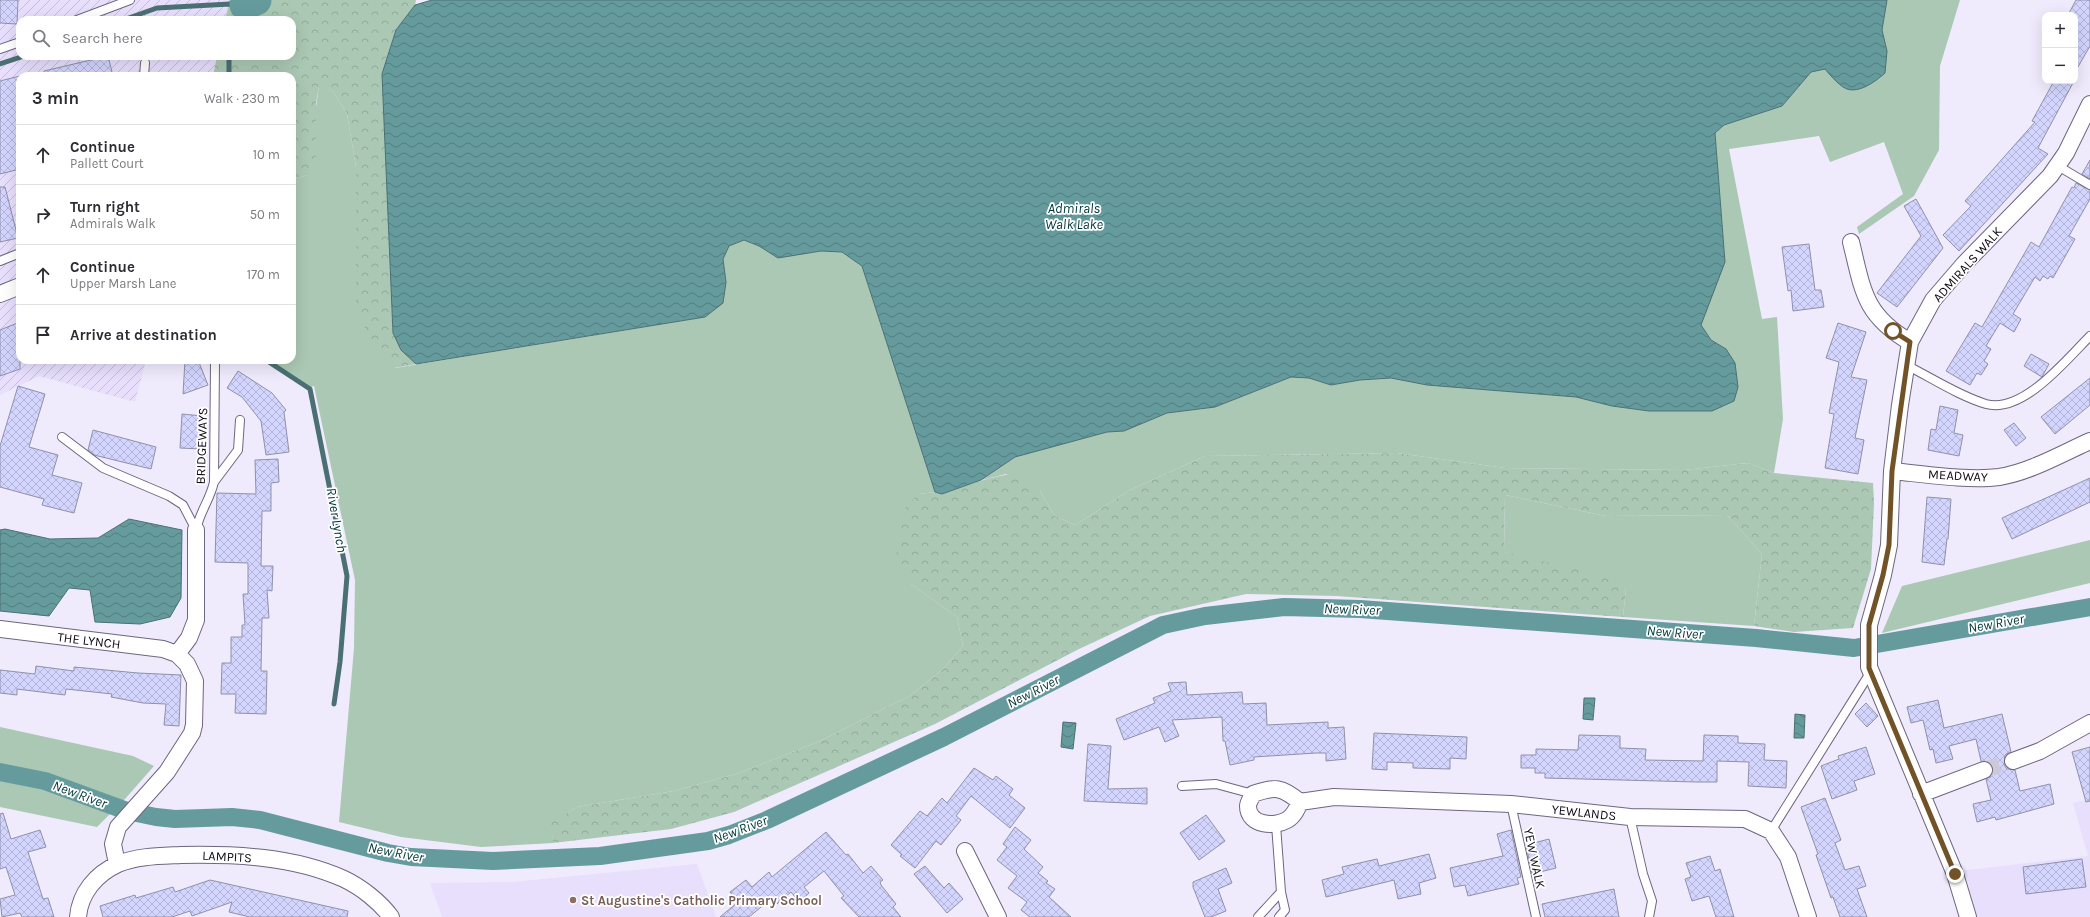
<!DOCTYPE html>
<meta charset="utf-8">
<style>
body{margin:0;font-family:Karla,sans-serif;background:#f7f7f7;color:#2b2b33}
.controls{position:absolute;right:12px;top:12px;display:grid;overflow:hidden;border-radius:8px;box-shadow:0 4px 16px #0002}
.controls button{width:36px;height:36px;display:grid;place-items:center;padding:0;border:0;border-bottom:1px solid #e1e1e2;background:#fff;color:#2b2b33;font:20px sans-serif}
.stop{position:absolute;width:12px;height:12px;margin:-9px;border:3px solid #725328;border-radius:50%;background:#fff}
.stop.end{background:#725328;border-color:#fff;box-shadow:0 1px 4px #0008}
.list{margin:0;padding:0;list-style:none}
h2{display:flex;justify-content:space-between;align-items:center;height:52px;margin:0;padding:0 16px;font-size:17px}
h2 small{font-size:13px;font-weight:400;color:#7c7c81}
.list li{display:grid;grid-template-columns:26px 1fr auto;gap:12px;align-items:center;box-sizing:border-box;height:60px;padding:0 16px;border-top:1px solid #e1e1e2}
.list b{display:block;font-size:15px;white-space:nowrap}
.list p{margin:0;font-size:13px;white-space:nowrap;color:#7c7c81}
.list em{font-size:13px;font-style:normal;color:#7c7c81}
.icon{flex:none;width:22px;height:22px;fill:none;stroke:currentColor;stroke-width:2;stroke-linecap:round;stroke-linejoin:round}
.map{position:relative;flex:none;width:2090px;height:917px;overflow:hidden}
.search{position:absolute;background:#fff;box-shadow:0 4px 16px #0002;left:16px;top:16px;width:280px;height:44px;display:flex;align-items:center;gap:10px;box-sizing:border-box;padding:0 14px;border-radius:12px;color:#7c7c81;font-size:15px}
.panel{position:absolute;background:#fff;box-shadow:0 4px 16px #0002;left:16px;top:72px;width:280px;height:292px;border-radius:12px}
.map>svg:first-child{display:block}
.built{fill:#e7dffc}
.industrial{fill:url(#industrial-furrows)}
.grass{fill:#aac8b3}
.forest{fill:url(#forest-crowns)}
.water{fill:url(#water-waves);stroke:#4b7074}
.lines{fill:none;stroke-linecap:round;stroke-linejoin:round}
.stream{stroke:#4b7074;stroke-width:5}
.canal{stroke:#669b9d;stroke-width:18}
.river{stroke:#669b9d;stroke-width:31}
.building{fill:url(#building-cross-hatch);stroke:#8f90ab}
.street-tunnel{stroke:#cdc9d9;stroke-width:16;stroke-dasharray:16 8;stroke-linecap:butt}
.lane-casing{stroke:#6d667f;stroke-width:10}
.street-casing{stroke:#6d667f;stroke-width:18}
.lane{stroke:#fff;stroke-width:8}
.street{stroke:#fff;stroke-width:16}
.route{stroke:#725328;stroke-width:5}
.education-dot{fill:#8d6e63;stroke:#fff;stroke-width:1.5}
.labels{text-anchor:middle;stroke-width:3.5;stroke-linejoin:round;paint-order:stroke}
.street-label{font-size:13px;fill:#0d0a13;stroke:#fff}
.education-label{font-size:13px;font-weight:bold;fill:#785e54;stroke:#fff;text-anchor:start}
.water-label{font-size:14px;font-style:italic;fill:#003637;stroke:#fff}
</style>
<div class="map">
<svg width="2090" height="917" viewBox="0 0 2090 917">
<defs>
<pattern id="industrial-furrows" width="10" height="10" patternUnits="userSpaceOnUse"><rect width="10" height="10" fill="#e7dffc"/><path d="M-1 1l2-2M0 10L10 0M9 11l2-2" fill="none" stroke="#c5bed7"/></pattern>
<pattern id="forest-crowns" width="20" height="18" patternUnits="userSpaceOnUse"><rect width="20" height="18" fill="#aac8b3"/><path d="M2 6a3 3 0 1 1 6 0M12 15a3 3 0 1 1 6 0" fill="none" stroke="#91aa99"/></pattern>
<pattern id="water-waves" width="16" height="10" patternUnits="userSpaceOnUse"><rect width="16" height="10" fill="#669b9d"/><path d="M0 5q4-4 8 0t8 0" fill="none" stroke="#527d7f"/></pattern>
<pattern id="building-cross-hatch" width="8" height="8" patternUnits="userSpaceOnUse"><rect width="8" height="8" fill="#d3d5fe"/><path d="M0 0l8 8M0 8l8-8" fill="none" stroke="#b4b6d9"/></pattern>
</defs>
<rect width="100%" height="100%" fill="#efebfc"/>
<path class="built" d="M2090,799V917H1974L1959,871L2088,856L2073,803Z
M697,864L716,917H442L430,883L512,882Z"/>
<path class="industrial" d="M0,0H230L225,20H20V56H217L213,76H20V360H146L135,402L39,376L0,395Z"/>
<path class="grass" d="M1887,0H1960L1940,66L1939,150L1914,196L1859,234L1857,227L1903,194L1884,142L1830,162L1819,136L1729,149L1762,319L1777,317L1783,419L1774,473L1748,463L1684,470L1505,468L1397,453L1205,456L1130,490L1075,525L1055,516L1040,491L1006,474L982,480L1015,457L1107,432L1124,431L1167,413L1215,407L1291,377L1309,378L1331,385L1360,380L1391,378L1427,385L1576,397L1612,406L1649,411H1712L1726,349L1711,340L1700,325L1725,261L1715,133L1724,125L1782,106L1811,72L1887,51L1882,30Z
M319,85L333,91L347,114L356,167V213L395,368L705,317L726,282L723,259L729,246L744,240L759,246L778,258L821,251L842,252L862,266L935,492L919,494L911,584L957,617L963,646L943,669L911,695L820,741L739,773L674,791L577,807L552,823L553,843L481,847L401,837L339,822L354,648L355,580L314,386L307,389L261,360H292V180L307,175Z
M1505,495L1606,516L1727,515L1762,554L1754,626L1623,617L1626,588L1504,552Z
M2090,540V583L1882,633L1902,586Z
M0,727L133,756L154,766L125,799L97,827L0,807Z"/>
<path class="forest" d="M230,0H416L415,5L396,30L389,220L393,333L401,350L416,364L394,368L377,349L356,311V167L347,114L333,91L319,86L316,103V162L307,175L292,180V76H213L217,56H292V20H225Z
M1397,453L1505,468L1684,470L1748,463L1774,473L1873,483L1874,503L1871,569L1853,628L1794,632L1754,626L1762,554L1727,515L1606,516L1505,495L1504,552L1605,576L1626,588L1623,617L1337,596L1246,594L1150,616L1079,649L935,724L734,812L671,829L553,843L551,823L577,807L674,791L739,773L820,741L911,695L943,669L963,646L957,617L911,584L896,551L906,506L919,494L935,492L942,494C968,485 993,475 1021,473L1040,491L1055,516L1075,525L1130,490L1205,456Z"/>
<path class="water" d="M432,0H1887L1882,30L1887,51L1885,73C1875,82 1856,96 1843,87C1836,82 1830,75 1825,69L1811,72L1782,106L1724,125L1715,133L1725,262L1701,325L1711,340L1726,349L1735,363L1738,387L1734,401L1712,411H1649L1612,406L1576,397L1427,385L1391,378L1360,380L1331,385L1309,378L1291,377L1215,407L1167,413L1124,431L1107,432L1015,457L981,480L942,494L935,492L862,266L842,252L821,251L778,258L759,246L744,240L729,246L723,259L726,282L723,303L705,317L416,364L401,350L393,333L382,74L396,30L415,5Z
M129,519L182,530L181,598L170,617L140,624L95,622L90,590L69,588L49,616L0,611V530L5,529L50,539L98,538Z
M1584,698H1595L1593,720L1583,719Z
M1795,714L1805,715L1804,738H1794Z
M1063,722L1076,723L1073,749L1061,747Z"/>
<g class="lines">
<path class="stream" d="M123,20L157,8L230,4L245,5L240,20
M229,56V76
M0,64L24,56
M266,360L310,389L347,576L340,662L334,704"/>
<path class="canal" d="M0,772L45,781L127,811L156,817L175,819L232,817L260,820L388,853L411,857L493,861L600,856L708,841L729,835L767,820L944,737L1163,625L1205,616L1284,607L1360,609L1756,638L1854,648L2090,607"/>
<path class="river" d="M245,5L256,0"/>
</g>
<path class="building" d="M0,0H18L17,24L0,23Z
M2076,0H2090V46L2075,72V15H2068Z
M108,56L113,76H44V71Z
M20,76V169L0,174V81Z
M2054,81H2074L2038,148L2048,154L1959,251L1943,235L1971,206L1965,201L2035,122L2032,121Z
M2090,160V179L2082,174Z
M2076,183L2090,190V199L2069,236L2075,239L2053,278L2050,276L2048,279L2043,276L2040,281L2035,277L2013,314L2021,319L2014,332L2000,323L1986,346L1991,349L1984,361L1988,364L1981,375L1977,373L1970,385L1946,371L1975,323L1982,327L2031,242L2039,247L2072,187L2074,188Z
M0,187H5L18,238L0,242Z
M1916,199L1943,248L1897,307L1877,293L1921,236L1904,206Z
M1809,244L1815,290H1821L1824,307L1793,311L1791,290L1788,291L1782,247Z
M20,322V369L0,376V330Z
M1838,323L1866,332L1851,377L1867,380L1855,438L1864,440L1858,474L1825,468L1834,414L1829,413L1839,362L1826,358Z
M2031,354L2049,364L2042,377L2024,366Z
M185,360H198L208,385L183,394Z
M238,371L272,393L286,410L284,412L289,452L266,455L261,421L242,397L227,388Z
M2090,378V405L2055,434L2041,417Z
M18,386L45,394L29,447L58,455L52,475L82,483L74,513L42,505L44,499L0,487V446Z
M1940,406L1958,410L1954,433L1963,435L1959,456L1928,450L1931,429L1936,430Z
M182,414L203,416L201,449L180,448Z
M2014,423L2026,438L2016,446L2004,430Z
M93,430L156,447L151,469L94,455L88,450Z
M278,459L279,482L271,483V511H262L261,566H273L272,591L267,590L269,618H262L261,671H267L266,714L235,713L236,694H221L222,663H231V637H242V625H245L243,594H248V563L215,562L217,493L256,494L255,460Z
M2090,478V502L2012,539L2002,518Z
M1927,497L1951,499L1948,539H1947L1944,565L1922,562Z
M36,666L74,671V667L138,673L181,675L179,726L164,725L166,704L143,703L111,697L112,694L66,689L65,695L17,689V695L0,693V670L35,674Z
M1186,682L1187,695L1242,692L1243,704L1266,703L1267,725L1328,722V728L1344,727L1346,759L1326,761V753H1316L1254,757V760L1230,765L1225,741H1223L1222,717L1172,720L1179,736L1165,742L1159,727L1124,740L1116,719L1155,703L1153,698L1171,691L1168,683Z
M1938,700L1944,728L2002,714L2011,752L2005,755L2004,765L2007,769L2015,770L2020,791L2050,784L2054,804L1996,820L1995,817L1977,822L1973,804L1991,800L1986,779L1991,776L1993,771L1990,763L1981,761L1976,739L1949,746L1953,759L1936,763L1933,749L1930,750L1923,720L1911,723L1907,707Z
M1866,703L1878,716L1867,727L1855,714Z
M1374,733L1467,737L1466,759L1450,758V769L1413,768V763L1387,762V770L1372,769Z
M1579,735L1620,736V748L1646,749L1645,760L1703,761L1704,735L1738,736V743L1765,744L1764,760L1787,761L1786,788L1748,786L1749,762L1717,761V782H1697L1545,778V773H1535V768H1521V755H1536V749L1578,750Z
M1088,744L1111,746L1108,789L1147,788V804L1084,801Z
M1866,747L1875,774L1854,781L1857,790L1832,799L1821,766L1839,759L1838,756Z
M2090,747V801L2086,802L2072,752Z
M974,768L993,780L996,776L1013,789L1009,795L1025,808L1010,828L971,796L956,816L961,820L941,845L936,841L915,868L900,856L902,855L891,845L920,811L927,816L942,798L947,803Z
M1825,798L1841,840L1835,843L1845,870L1859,866L1866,886L1857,889L1867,917H1840L1833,897L1831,898L1816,855L1818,854L1801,807Z
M3,813L11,839L40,830L46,847L28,852L43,899L48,898L54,917H22L20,913L2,917L0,899L15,895L6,867L0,869V814Z
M1206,815L1225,841L1199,860L1180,833Z
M1015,827L1031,840L1024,849L1043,867L1038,873L1048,881L1046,883L1055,889L1049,897L1071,917H1030L1021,910L1027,902L1008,888L1017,876L997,860L1007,847L1003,844Z
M1511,830L1521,877L1517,878L1519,884L1468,896L1465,885L1454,887L1450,868L1503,856L1497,834Z
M826,832L846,855L848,854L863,873L871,866L883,880L880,882L881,885L896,904L893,907L901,917H859L841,898L844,896L824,871L804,887L809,893L799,902L791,892L777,904L772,898L749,917H720L738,902L730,892L746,880L752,887L769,872L772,877Z
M1549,839L1556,868L1532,874L1526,845Z
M1429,854L1436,878L1419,883L1421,894L1398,899L1394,880L1326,897L1322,880L1344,874L1342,867L1377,859L1379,866Z
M1710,856L1715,871L1720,869L1734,917H1716L1709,896L1692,901L1685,879L1691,877L1686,863Z
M2082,859L2086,887L2026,894L2023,867Z
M925,866L944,888L949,883L963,899L947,913L914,874Z
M1226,868L1232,883L1218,889L1226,911L1211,917H1205L1193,887V882Z
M210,880L348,911L347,917H250L229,912L232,902L192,916L190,911L172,917H103L100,906L135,895L136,898L173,887L175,892Z
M1614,889L1619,917H1545L1542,904Z"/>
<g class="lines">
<path class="street-tunnel" d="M1984,770L2013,761"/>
<g class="lane-casing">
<path id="lane" d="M77,20L130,0
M0,49L20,42
M144,76L145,63
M2058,166L2090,185
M0,261L20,253
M1906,365C1932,378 1959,396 1986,404C2023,414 2067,359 2090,336
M62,437L103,468L169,496L183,505L196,530
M214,482L238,450L240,420
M196,530C200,511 210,500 214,482L215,360
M1182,786L1216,784L1253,794
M1511,804L1536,917
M1630,817L1643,874L1652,901L1649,917
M1276,825L1281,892L1285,910L1279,917
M1771,831L1870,673
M1258,917L1281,892"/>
</g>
<g class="street-casing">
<path id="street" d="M1851,242C1863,291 1864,315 1910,342
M0,294L20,286
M1892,471C1923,474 1969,481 1999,477C2030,472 2061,454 2090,441
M0,629L163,649L177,654
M2013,761L2040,751L2090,723
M1921,794L1984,770
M1300,802C1297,809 1294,816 1287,820C1275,827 1248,826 1248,806C1248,802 1252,797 1253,794C1275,786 1282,787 1300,802L1334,797L1511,804L1630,817L1745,819L1771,831L1788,857L1808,917
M965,851L998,917
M117,864L113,844L118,827L167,772L192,733L194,725L195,681L187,664L177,654L189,638L196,620V530
M78,917C80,893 96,874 118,864C137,856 160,856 181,855C235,854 293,856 344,879C361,887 380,902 391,917
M1968,917L1955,874L1869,667V625L1883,575L1889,545L1892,471L1900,405L1910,342L1933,300L1964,264L2050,176L2066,153L2090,104"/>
</g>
<use href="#lane" class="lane"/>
<use href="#street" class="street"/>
</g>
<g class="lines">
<path class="route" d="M1893,331L1910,342L1892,471L1889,545L1883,575L1869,625V668L1955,874"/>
</g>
<circle class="education-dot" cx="573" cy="900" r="4"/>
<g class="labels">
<g class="street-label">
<text transform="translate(1967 264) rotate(-48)" y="5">ADMIRALS WALK</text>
<text transform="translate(201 446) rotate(-88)" y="5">BRIDGEWAYS</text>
<text transform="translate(1958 475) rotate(3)" y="5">MEADWAY</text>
<text transform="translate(89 640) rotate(7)" y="5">THE LYNCH</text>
<text transform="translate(1584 812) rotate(6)" y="5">YEWLANDS</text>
<text transform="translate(227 856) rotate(3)" y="5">LAMPITS</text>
<text transform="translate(1535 858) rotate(78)" y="5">YEW WALK</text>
</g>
<g class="education-label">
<text x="581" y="905">St Augustine's Catholic Primary School</text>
</g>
<g class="water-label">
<text x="1074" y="213">Admirals<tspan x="1074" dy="16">Walk Lake</tspan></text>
<text transform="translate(337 520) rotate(80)" y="5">River Lynch</text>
<text transform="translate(1352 609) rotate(2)" y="5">New River</text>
<text transform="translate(1996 623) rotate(-10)" y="5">New River</text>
<text transform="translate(1675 632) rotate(4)" y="5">New River</text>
<text transform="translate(1033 691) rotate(-27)" y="5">New River</text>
<text transform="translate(80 794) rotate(20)" y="5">New River</text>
<text transform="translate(740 829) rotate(-20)" y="5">New River</text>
<text transform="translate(396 852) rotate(11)" y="5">New River</text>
</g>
</g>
</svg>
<div class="controls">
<button>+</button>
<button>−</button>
</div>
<div class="stop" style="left:1893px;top:331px"></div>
<div class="stop end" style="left:1955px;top:874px"></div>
<div class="search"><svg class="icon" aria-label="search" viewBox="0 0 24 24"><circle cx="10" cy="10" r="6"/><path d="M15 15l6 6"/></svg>Search here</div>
<section class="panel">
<h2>3 min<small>Walk · 230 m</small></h2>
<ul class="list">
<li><svg class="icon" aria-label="ahead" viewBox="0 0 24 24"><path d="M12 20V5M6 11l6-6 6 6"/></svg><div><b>Continue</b><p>Pallett Court</p></div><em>10 m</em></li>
<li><svg class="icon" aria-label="right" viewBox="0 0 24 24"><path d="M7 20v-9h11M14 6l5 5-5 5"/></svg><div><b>Turn right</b><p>Admirals Walk</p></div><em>50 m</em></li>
<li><svg class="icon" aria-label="ahead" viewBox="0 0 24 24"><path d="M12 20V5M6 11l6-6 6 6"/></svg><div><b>Continue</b><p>Upper Marsh Lane</p></div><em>170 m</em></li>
<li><svg class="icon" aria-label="arrive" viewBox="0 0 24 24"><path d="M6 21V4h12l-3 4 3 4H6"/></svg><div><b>Arrive at destination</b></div></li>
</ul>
</section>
</div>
